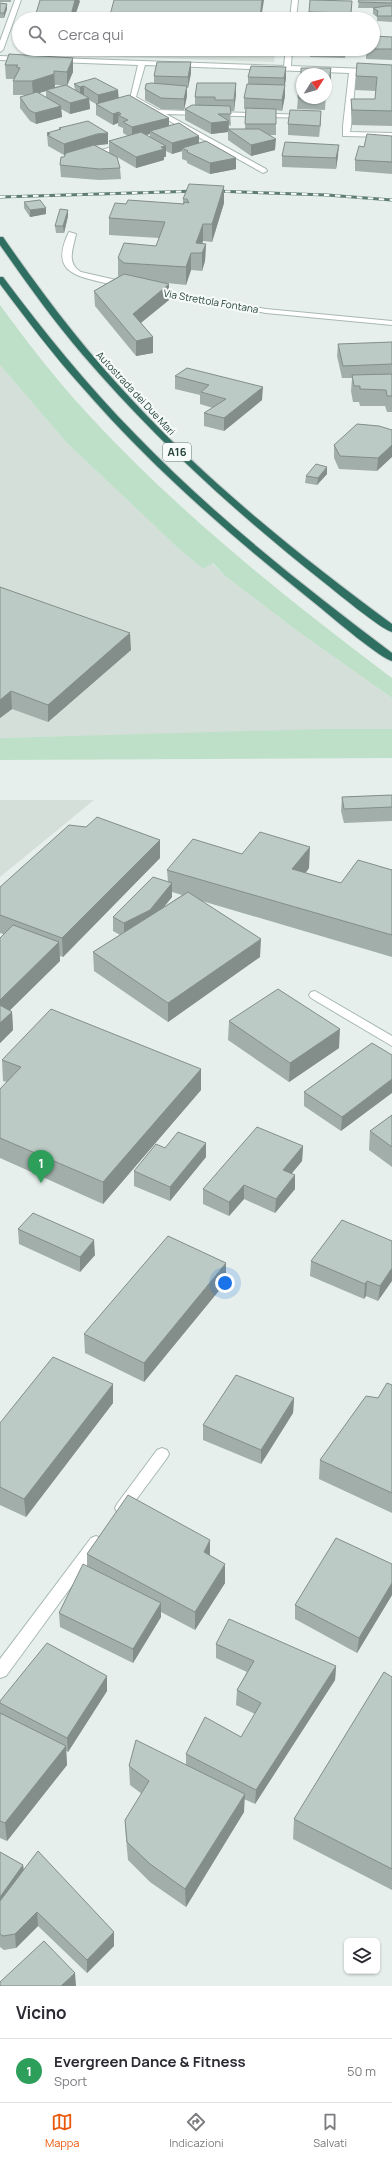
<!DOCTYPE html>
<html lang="it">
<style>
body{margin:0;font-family:Manrope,sans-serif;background:#f7f7f7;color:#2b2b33}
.controls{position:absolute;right:12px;bottom:12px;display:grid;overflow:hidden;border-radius:6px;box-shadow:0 1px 3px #0004}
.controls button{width:36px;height:36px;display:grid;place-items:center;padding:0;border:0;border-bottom:1px solid #e1e1e2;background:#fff;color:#2b2b33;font:20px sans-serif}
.compass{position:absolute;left:296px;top:68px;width:36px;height:36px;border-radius:50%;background:#fff;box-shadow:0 1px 3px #0004;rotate:53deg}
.you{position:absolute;left:225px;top:1283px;width:14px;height:14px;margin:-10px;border:3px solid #fff;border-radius:50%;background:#1a73e8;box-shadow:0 0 0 6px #1a73e833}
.badge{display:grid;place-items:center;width:26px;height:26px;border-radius:50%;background:#ea580c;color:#fff;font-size:13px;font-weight:700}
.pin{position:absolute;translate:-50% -33px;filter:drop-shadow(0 1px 2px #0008)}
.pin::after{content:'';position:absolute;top:21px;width:14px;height:12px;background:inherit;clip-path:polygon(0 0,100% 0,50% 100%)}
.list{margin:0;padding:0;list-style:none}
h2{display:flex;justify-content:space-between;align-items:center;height:52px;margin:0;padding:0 16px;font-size:17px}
h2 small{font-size:13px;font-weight:400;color:#7c7c81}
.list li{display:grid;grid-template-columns:26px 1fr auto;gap:12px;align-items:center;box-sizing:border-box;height:64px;padding:0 16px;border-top:1px solid #e1e1e2}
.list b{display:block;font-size:15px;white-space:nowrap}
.list p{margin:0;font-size:13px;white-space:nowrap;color:#7c7c81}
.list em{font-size:13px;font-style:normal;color:#7c7c81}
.icon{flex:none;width:22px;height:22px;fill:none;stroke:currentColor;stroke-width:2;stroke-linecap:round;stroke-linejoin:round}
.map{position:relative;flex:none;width:392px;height:1986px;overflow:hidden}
.search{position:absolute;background:#fff;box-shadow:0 1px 3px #0004;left:12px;right:12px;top:12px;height:44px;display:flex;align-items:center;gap:10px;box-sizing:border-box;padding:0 14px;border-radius:22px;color:#7c7c81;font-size:15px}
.sheet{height:116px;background:#fff}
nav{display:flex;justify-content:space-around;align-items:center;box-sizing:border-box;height:56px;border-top:1px solid #e1e1e2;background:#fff;font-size:11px;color:#7c7c81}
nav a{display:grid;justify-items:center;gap:2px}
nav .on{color:#ea580c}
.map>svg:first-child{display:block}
.built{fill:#d4dfda}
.green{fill:#bfe0c8}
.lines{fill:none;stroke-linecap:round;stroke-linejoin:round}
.service-casing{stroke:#a8b8b2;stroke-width:2}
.minor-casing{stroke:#a8b8b2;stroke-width:2}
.motorway-casing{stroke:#c2cac8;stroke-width:2}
.service{fill:#fff;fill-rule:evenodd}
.minor{fill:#fff;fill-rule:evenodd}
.motorway{fill:#2f6f62;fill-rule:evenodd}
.rail-casing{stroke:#5f7d75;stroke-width:3}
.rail{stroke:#f7fbf9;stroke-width:2;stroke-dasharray:5.5;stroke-linecap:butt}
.wall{fill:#a1aea9;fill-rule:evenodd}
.shaded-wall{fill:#838d89}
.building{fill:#bbcac4;stroke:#838d89}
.labels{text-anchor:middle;stroke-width:4;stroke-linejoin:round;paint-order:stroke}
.far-street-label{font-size:10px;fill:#24423a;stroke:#f7fbf9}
.shield{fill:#f7fbf9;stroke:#637a73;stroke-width:1}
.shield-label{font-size:11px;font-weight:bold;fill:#24423a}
</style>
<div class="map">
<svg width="392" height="1986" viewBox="0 0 392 1986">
<rect width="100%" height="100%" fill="#e6efeb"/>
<path class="built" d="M98,49H275L274,62L96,56Z
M0,365L67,443L180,550L203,569L212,563L225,576L296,630L392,698V729L0,738Z
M0,800H94L0,877Z"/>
<path class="green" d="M0,305C27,342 55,378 86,412C178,512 283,596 392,678V698L296,630L225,576L213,563L203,569L180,550L67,443L0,365Z
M321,729H392V758L0,760V738Z"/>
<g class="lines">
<g class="service-casing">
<path id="service" d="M347,124L351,126L350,132L392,133V137L343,136V126Z"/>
</g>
<g class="minor-casing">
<path id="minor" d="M15,0H21L3,50L0,52V41Z
M292,0H298L296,19H290Z
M286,49H292L291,66L392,70V74L356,73L351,126L347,128L343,126L349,73L145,65L136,97L159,110L307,115L309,116L305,118L166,114L266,169L267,171L263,173L130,99L138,65L57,62L54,60L57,58L284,66Z
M0,56L23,57L26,59L23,61L0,60Z
M125,143H128V147L89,157L85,155Z
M69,232L76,234C73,249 66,263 81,272L129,283V287C121,288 109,284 101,282C71,275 51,269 69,232Z
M151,289L266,309L392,321V325L266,313L154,293L150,291Z
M315,991L392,1036V1046L311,998L309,995L311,992Z
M162,1448L167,1450L169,1454L167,1458L127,1512L122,1514L117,1512L115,1508L117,1504L157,1450Z
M96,1536L101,1538L104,1542L101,1546L6,1676L0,1678V1659L91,1538Z"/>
</g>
<g class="motorway-casing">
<path id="motorway" d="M0,237H3C43,295 85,350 133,401C211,485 300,556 392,624V632C380,629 334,590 321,580C235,512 154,438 82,354C52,319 26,282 0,245Z
M0,277H3C44,332 87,385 135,434C213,515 302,585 392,653V661C380,658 334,619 322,609C237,541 154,470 83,388C53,355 27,320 0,284Z"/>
</g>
<use href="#service" class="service"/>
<use href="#minor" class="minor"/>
<use href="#motorway" class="motorway"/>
<g class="rail-casing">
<path id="rail" d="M214,191L327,195L392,200
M0,197L198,191"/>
</g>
<use href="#rail" class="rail"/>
</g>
<path class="wall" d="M0,0H11V2H0Z
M359,0H392V22L377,21V17L373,14V8H358Z
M80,1L75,15L87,19H35V17Z
M352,1L351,19H309V12Z
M0,3L7,4V9L4,18H0Z
M373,36L392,37V60L366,59V49H373Z
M310,49H355V51H346L345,58L310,57Z
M9,54L73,72L67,85L75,90L74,84L118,90V98L169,118V125L199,143L236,169L210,174L187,163V161L182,159V151L172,154L166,151V157H164V160L136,168L117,157L120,168L121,179L99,180L61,177L60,165L65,155H64L48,146L47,133L59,130V128L108,144L94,146L109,153V141L128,136L123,133V128L118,126V123L113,125L96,115V104L89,100L90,109L70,114L61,109L62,117L36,124L30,121L20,108V97L26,95H13V81L14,79H6L5,65ZM55,85H62L55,87ZM46,91V98L38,93ZM150,134V137L146,135Z
M392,65V126L352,125L351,113V99H375L376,91L355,90L356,76Z
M286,67V78L285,85V96L282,111L276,110V135H270L275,150L251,156L228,140V132L211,134L185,120V109L195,105V97L236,83V94L234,111H230L231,126L229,125V129H245L246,109H244V98L248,84V77Z
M301,68H331L329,92H326L325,110L297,109L299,85H301ZM302,74H326V98H302Z
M191,73L188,88H187V96L184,110L161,109L145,100V89L154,84V76Z
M321,111L319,137L288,135V124Z
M392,136V174L355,171V160Z
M282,156H338L336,169L282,167Z
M183,199L224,203L212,242L203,241L202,243L206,244L205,261L202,271L191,270L186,285L167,283L169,300L141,323L153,337V353L136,356L95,306L94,291L119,276H118V258L156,246L159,238L109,235V218L126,204H183Z
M24,202L46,214L30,217L24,208Z
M68,210V216L64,233H56L55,226Z
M338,344H392V412H387L385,406H360L359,402H353L351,391L352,378H342L337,356Z
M187,368L262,400L224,431L204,426V413L213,408L200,404V395L175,389V376Z
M392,430L377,471L339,469L334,458V445Z
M327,467V474L317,485L305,483L306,476Z
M0,587L131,650L48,722L12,709L0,718Z
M392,795V821L344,823L341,811L342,797Z
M160,840V858L63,957L60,956V961L10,1010L12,1012L13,1030L0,1043L3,934L0,933V887Z
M242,854L309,868L306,873L341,883L392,870V957L202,901L260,957L168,1022L94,971L93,952L120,935L113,931V917L168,882L167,870ZM172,892L182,895L164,907L172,897Z
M229,1021L339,1048L289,1082L228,1040Z
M372,1043L341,1131L304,1106V1092Z
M2,1060L201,1069V1090L103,1204L0,1158V1089L7,1082L3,1081Z
M392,1115V1167L369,1150L370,1131Z
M303,1146L302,1161L292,1173L295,1189L275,1213L244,1199L229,1216L203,1204V1189Z
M206,1157L170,1201L134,1186V1171Z
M18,1229L95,1255L80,1272L19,1244Z
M392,1241L378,1301L366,1296L364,1299L310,1276L311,1261Z
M226,1282L144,1382L85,1353L84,1334Z
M392,1385V1513L319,1479L320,1460L378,1398Z
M294,1398L293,1413L261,1464L203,1440V1425Z
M113,1403L26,1517L0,1505V1423Z
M87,1554L210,1555L225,1583L195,1630L161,1612V1617L133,1663L60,1627L59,1613L87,1567Z
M392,1564V1595L357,1653L295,1619V1605Z
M216,1644L336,1666L335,1680L255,1804L244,1799V1812L186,1907L150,1882L128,1860L126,1838L125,1820L142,1794L130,1785L129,1766L186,1765V1754L241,1737L255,1714L236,1705L237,1690L247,1672L216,1658Z
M107,1676V1691L68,1752L66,1751L67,1765L7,1841L0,1838V1701Z
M392,1677V1890L293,1839L294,1819Z
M0,1852L23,1865L24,1870L114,1946L87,1973L38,1926L16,1948L4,1950L0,1947Z"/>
<path class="shaded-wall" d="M75,0H79L80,1L74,19L71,15Z
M262,0H264L261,19H260Z
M7,4V9L4,18V13Z
M73,58V72L67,86V72Z
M191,62V73L188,88V77Z
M286,67V78L284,89V78Z
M331,68V78L329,92V81Z
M54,71L55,88L46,90V91L33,95L32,81Z
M236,83V94L234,111V100Z
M285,85V96L282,111V100Z
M84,86V97L80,98V87Z
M187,86V96L184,110V99Z
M118,90L119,101L98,106V95Z
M89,98L90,109L70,114V103Z
M61,106L62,117L36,124L35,113Z
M321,111V122L319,137L320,126Z
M119,112L118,123L113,125V114Z
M169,118V129L150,131V134L132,138V127Z
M229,121L228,132L211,134V123Z
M108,133V144L97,145L64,155V144L97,134Z
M199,136V147L182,148V151L172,154V143Z
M276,139L275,150L251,156V145Z
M339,145L338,156L336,169V158Z
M166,146V157H164V160L136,168V157L161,147Z
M236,158V169L210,174V163Z
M224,186V203L212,242V224Z
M46,208V214L30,217V210Z
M68,210V216L64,233L63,226Z
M203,224V241L199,253L196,243Z
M206,244L205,261L202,271V253Z
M191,253V270L186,285V267Z
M169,284V300L133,329V314Z
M153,337V353L136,356V341Z
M263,387L262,400L224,431V418Z
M392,445V457L377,471L378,458Z
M327,467V474L317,485L318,478Z
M130,633L131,650L48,722V705Z
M11,691L12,709L0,718V700Z
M160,840V858L63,957L62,938Z
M310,847L309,868L291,890L292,869Z
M172,883V897L150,924L124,937V923Z
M261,939L260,957L168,1022V1003Z
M59,942L60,961L0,1020V1000Z
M12,1012L13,1030L0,1043V1023Z
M340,1029L339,1048L289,1082L290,1063Z
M201,1069V1090L103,1204V1182Z
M392,1079V1093L341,1131L342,1117Z
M206,1143V1157L170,1201V1187Z
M303,1146L302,1161L283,1184V1170Z
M295,1175V1189L275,1213L276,1199Z
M244,1185V1199L229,1216V1202Z
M94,1240L95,1255L80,1272V1257Z
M226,1263V1282L144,1382V1363Z
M392,1268V1281L378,1301L380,1286Z
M367,1281L366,1296L364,1299L365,1284Z
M113,1384V1403L26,1517L24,1499Z
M294,1398L293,1413L261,1464V1450Z
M210,1540V1559L204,1552Z
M225,1564V1583L195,1630V1612Z
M392,1583V1595L357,1653L359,1638Z
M161,1603V1617L133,1663V1649Z
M336,1666L335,1680L255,1804L256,1790Z
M107,1676V1691L68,1752L67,1738Z
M66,1746L67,1765L7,1841L5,1823Z
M245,1794L244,1812L186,1907L185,1889Z
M23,1865L25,1883L0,1918V1897Z
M37,1912L38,1926L16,1948L15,1934Z
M114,1932V1946L87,1973V1960Z
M75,1973L76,1986H61Z"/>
<path class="building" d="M40,0H75L71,15H87L86,19H49L50,17H35Z
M114,0H262L260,19H109Z
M310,0L352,1L351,13L309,12Z
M359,0H392V3L358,2Z
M0,3L7,4L4,13H0Z
M386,6H392V16H377L378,11L373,8Z
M373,36L392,37V49H373Z
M9,54L73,58L67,72L54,71V74L32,81H13L20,68L16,67L18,65H5Z
M157,62H191L188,77L154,76Z
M357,63L392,65V111L352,110L351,99H375L377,77L356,76Z
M251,66L286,67L284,78L248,77Z
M301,68H331L329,81H326V74H302V81H301Z
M95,78L118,90L98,95L84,86L80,87L74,84Z
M151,83L187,86L184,99L161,98L145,89L146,84Z
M197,83H236L234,100H215V97H195Z
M247,84L285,85L282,100L244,98Z
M66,85L89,98L70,103L46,90Z
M299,85H302V98H326L325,99L298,98Z
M37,92L61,106L35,113L29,110L20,97Z
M129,95L169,118L132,127L123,122L128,120L118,115L121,114L119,112L113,114L96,104Z
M192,105L230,106L231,114H218L229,121L211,123L185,109Z
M246,108L276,109V124H245Z
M290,110L321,111L320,126L288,124Z
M88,121L108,133L97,134L64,144L47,135L50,134L47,133L61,129L59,128Z
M179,123L199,136L172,143L150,131Z
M228,129H259L276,139L251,145Z
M141,132L166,146L161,147L164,149L136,157L109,141Z
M367,134L392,136V162L355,160L359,146L364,147Z
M206,141L236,158L210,163L187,152L188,151L182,148Z
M285,142L339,145L336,158L282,156Z
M94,145L117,157L120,168L99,169L60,165L61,157H64L66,153Z
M189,184L224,186L212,224H203L196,243L206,244L202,253H191L186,267L124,263L118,258L124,243L156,246L165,222L109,218L115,203L126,204L128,200L184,204V202L189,203L187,199H183Z
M40,200L46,208L30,210L24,202Z
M60,209L68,210L63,226H55Z
M124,274L169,284L133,314L153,337L136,341L94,291Z
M392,342V364L343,366L338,344Z
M187,368L263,387L224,418L204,413L226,399L201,392L209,385L175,376Z
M392,374V396H387L386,390L360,389V386H354L352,375Z
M357,424L379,426L392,430V445L378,458L340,456L334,445Z
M316,464L327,467L318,478L306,476Z
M0,587L130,633L48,705L11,691L0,700Z
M392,795V807L344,809L342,797Z
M97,817L160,840L62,938L0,915V887L69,825L86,827Z
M260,832L310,847L292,869L341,883L358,860L392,870V935L167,870L193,839L242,854Z
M153,877L172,883L150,910L124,923L113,917Z
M188,892L261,939L168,1003L93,952Z
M13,925L59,942L0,1000V938Z
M278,989L340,1029L290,1063L229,1021Z
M0,1005L12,1012L0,1023Z
M51,1009L201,1069L103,1182L0,1138V1089L21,1067L2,1060Z
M372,1043L392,1055V1079L342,1117L304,1092Z
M392,1115V1147L370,1131Z
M257,1127L303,1146L283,1170L295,1175L276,1199L244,1185L229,1202L203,1189Z
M178,1132L206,1143L170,1187L134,1171L156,1144L165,1148Z
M33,1213L94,1240L80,1257L18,1229Z
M342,1220L392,1241V1268L380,1286L367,1281L365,1284L311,1261Z
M168,1236L226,1263L144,1363L84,1334Z
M53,1357L113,1384L24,1499L0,1487V1423Z
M236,1375L294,1398L261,1450L203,1425Z
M387,1383L392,1385V1493L320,1460L366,1396L378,1398Z
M128,1495L210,1540L204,1552L225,1564L195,1612L87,1554Z
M336,1538L392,1564V1583L359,1638L295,1605Z
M83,1564L161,1603L133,1649L59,1613Z
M229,1619L336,1666L256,1790L186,1754L205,1717L241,1737L261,1703L237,1690L254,1661L216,1644Z
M47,1643L107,1676L67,1738L0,1703V1701Z
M384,1672L392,1677V1869L294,1819Z
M0,1713L66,1746L5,1823L0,1821Z
M136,1740L245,1794L185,1889L150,1864L127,1842L125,1820L149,1781L129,1766Z
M38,1851L114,1932L87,1960L37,1912L15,1934L3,1936L0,1934V1901Z
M0,1852L23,1865L0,1897Z
M44,1941L75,1973L61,1986H0V1982Z"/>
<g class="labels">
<g class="far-street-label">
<text transform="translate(211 301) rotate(10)" y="4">Via Strettola Fontana</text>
<text transform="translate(136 393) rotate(47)" y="4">Autostrada dei Due Mari</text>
</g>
<rect class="shield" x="163" y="443" width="28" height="18" rx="3"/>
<g class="shield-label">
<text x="177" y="456">A16</text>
</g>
</g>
</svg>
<div class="controls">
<button><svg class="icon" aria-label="layers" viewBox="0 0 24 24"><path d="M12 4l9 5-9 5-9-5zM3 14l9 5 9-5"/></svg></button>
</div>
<svg class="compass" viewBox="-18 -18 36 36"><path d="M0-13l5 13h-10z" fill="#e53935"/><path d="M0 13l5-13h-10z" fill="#7c7c81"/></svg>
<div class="you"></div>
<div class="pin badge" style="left:41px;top:1183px;background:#2e9e5b">1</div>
<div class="search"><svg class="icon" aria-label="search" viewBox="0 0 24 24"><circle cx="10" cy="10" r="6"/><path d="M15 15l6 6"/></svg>Cerca qui</div>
</div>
<section class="sheet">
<h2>Vicino<small></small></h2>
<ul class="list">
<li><span class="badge" style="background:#2e9e5b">1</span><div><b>Evergreen Dance &amp; Fitness</b><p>Sport</p></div><em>50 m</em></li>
</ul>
</section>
<nav>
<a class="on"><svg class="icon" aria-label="map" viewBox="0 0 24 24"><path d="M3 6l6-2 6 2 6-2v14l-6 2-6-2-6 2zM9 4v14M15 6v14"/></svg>Mappa</a>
<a><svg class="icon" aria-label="directions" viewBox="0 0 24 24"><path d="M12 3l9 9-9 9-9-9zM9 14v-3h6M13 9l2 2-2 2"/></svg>Indicazioni</a>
<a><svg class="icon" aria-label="saved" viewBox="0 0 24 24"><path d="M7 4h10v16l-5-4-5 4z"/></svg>Salvati</a>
</nav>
